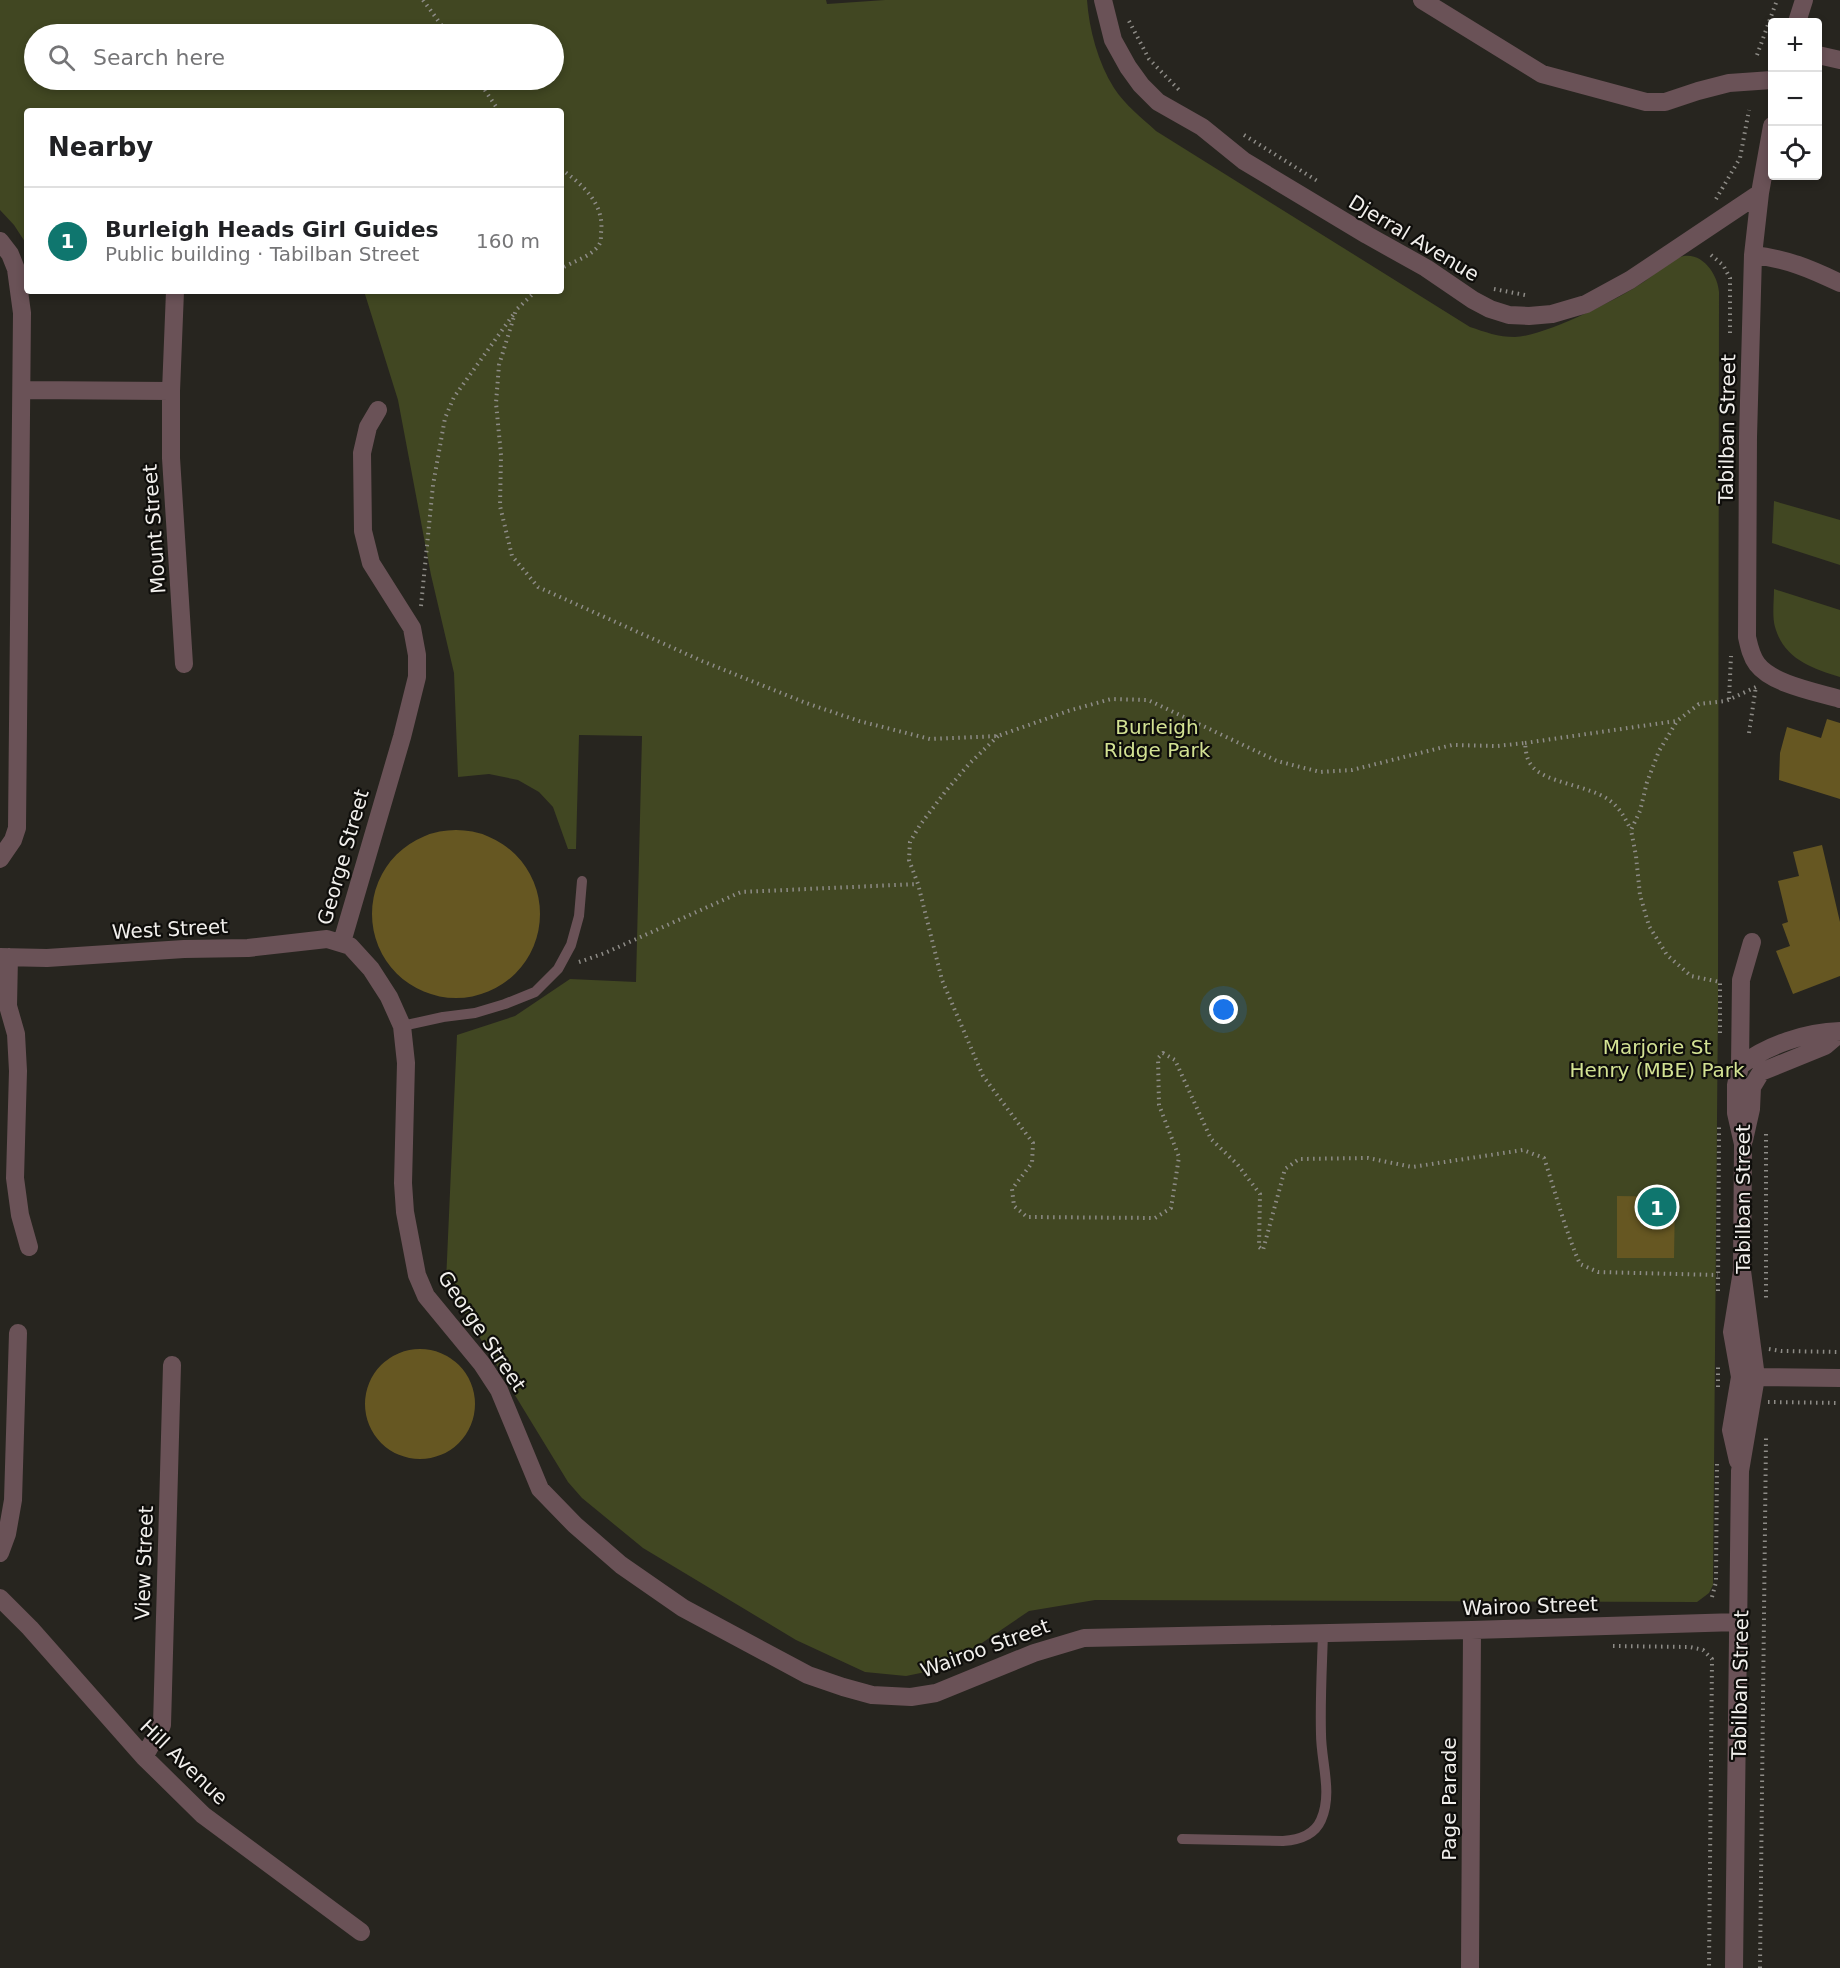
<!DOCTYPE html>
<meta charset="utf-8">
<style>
body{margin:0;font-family:"DejaVu Sans",sans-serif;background:#f6f6f6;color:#202124}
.controls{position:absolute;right:18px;top:18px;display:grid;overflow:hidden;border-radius:6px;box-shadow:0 3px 9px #0003}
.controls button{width:54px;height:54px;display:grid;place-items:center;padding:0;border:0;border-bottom:2px solid #e0e0e0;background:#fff;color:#202124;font:30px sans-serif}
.you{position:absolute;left:1224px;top:1010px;width:21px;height:21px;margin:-15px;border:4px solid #fff;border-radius:50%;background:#1a73e8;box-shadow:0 0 0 9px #1a73e833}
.badge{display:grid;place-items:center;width:39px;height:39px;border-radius:50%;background:#0f766e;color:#fff;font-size:20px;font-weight:700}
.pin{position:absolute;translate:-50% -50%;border:3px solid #fff;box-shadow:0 2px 6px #0006}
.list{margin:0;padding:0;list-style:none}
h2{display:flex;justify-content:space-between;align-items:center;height:78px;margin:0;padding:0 24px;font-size:26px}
h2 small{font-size:20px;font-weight:400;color:#757577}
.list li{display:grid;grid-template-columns:39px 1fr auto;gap:18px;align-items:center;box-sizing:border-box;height:108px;padding:0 24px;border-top:2px solid #e0e0e0}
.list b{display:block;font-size:22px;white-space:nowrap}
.list p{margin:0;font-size:20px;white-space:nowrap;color:#757577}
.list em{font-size:20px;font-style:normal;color:#757577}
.icon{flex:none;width:33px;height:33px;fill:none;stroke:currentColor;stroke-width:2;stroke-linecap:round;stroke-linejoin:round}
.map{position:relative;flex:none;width:1840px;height:1968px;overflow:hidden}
.search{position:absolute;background:#fff;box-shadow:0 3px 9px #0003;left:24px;top:24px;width:540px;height:66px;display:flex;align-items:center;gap:15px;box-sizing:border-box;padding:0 21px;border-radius:33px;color:#757577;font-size:22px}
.panel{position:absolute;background:#fff;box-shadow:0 3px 9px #0003;left:24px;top:108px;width:540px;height:186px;border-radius:6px}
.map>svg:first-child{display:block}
.green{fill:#414722;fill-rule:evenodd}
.building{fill:#665722}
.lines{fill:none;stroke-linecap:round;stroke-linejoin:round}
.path{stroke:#8e8c87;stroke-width:4;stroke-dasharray:1.5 4.5;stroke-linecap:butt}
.lane{stroke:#6a5257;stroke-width:10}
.street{stroke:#6a5257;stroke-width:18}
.labels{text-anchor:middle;stroke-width:4.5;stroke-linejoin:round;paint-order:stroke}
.street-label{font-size:20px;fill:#f1efec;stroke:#0f0e0b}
.park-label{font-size:20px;fill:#d3e293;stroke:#0f0e0b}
</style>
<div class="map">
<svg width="1840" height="1968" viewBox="0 0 1840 1968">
<rect width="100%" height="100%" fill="#27251f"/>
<path class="green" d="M0,0H826L827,4L885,0H1087C1089,29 1098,63 1114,88C1125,105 1142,118 1156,131L1470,327C1485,332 1498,337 1515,337C1544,336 1617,300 1642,283C1652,277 1673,257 1684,256C1704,253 1718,276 1719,292L1718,1003L1713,1585L1709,1593L1697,1602L1095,1600L1029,1611L945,1668L906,1676L865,1672L796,1640L643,1548L582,1498L568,1482L446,1282L457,1035L515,1016L570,979L636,982L642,736L579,735L576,849H568L553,807L539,792L518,780L489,774L458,777L454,673L431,575L398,400L364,291H561V111H27V245L14,225L0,210ZM34,34H554V80H34Z
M1774,501L1840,520V565L1772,543Z
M1774,589L1840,610V677C1812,668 1784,659 1775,627C1772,616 1774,601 1774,589Z"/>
<path class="building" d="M1827,719L1840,723V799L1779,780L1780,753L1787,727L1821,738Z
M372 914a84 84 0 1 1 168 0a84 84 0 1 1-168 0Z
M1822,845L1840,922V976L1793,994L1776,951L1790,946L1782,924L1788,922L1778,881L1799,876L1793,852Z
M1617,1196L1675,1197L1674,1258H1617Z
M365 1404a55 55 0 1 1 110 0a55 55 0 1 1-110 0Z"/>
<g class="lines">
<path class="path" d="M423,0L448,34
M1129,21L1149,59L1181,92
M1757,55L1777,0
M478,80L499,111
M1244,135L1319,182
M561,169C583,185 605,204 601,233C601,237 601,240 600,243C593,257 572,261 561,269
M1716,199L1740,158L1749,110
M1711,255L1723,265L1730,278V337
M1494,289L1525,295
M536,291L516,310L499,365L496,403L501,455L500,506L512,556L538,587L702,661L806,703L859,721L930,739L998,736L1068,711L1111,699L1148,700L1277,761L1320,772L1352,770L1452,745L1497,746L1525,743C1526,751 1526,759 1532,766C1545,783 1588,785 1609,800C1620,808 1625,818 1631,830
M421,606L433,485L445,418L454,397L513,315
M1729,699L1731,656
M1749,733L1756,686
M998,736L969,764L945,792L920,825L910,842L909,860L918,884L942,980L983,1076L1033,1143L1032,1163L1012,1189L1014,1206L1027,1217L1155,1218L1171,1208L1179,1157L1159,1105L1158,1058L1163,1053L1175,1060L1211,1139L1237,1164L1260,1194L1259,1247L1263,1250L1285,1169L1299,1159L1368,1158L1412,1167L1523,1150L1544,1158C1556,1194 1565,1230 1580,1264L1598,1272L1718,1275
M1525,743L1676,721
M579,962L605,953L741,892L918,884
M1720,1033V982L1691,976L1667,955L1649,926L1640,895L1636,856L1631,830L1640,811L1647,782L1659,751L1677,721L1699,704L1726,701L1756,687
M1766,1134V1298
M1718,1291L1719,1127
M1769,1349L1781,1351L1840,1352
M1718,1387V1367
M1768,1402L1840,1403
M1712,1597L1716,1582L1717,1460
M1613,1646L1690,1647L1703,1650L1712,1659L1709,1968
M1760,1968L1766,1438"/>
<path class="lane" d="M402,1026L443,1017L475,1013L505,1004L535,992L558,969L571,945L579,916L582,881
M1182,1839L1283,1841C1298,1840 1314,1836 1321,1820C1333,1793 1321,1762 1321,1734C1320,1700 1322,1666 1323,1633"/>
<path class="street" d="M1103,0L1113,40L1128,67L1141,85L1158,102L1202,127L1244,161L1367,235L1426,268L1473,300L1490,309L1509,315L1529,316L1552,314L1586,304L1630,280L1760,193
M1422,0L1542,74L1646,102H1665L1698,91L1729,83L1772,80
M1797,22L1804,0
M1818,55L1840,60
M1772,126L1760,193L1753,255L1748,437L1747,637C1749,646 1751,656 1757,664C1772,684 1816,692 1840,699
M0,241L10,254L16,269L22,313L17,828L13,840L0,859
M1753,255C1785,258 1811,269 1840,283
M23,390L171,391V458L184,664
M171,391L175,291
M342,942L402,737L417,677V655L412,628L371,563L363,531L362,453L368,427L378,410
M0,957L47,958L184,949L248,948L327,939L350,946L371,969L389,997L402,1026L406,1063L403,1183L405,1212L417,1275L426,1296L482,1364L499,1390L540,1489L575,1525L621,1565L683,1608L808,1675L843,1687L872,1695L911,1697L936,1693L1034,1653L1084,1638L1472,1630L1738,1622
M9,957L8,1006L16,1034L18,1071L15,1178L20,1215L29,1247
M1740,1066C1767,1045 1806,1032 1840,1031
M1744,1140L1751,1109L1752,1087L1761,1072L1825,1046L1840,1033
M1746,1377L1840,1378
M1738,1461L1731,1430L1740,1377L1732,1332L1742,1271L1743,1144L1736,1113V1085L1740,1066L1741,980L1752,942
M0,1553L7,1534L13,1500L18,1333
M0,1598L30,1628L144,1757L203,1815L361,1932
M144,1757L162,1725L172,1365
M1470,1968L1472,1630
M1734,1968L1740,1471L1756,1377L1742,1271"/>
</g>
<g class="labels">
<g class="street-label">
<text transform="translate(1414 238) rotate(31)" y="7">Djerral Avenue</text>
<text transform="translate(1727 429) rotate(-89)" y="7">Tabilban Street</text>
<text transform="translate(154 529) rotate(-94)" y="7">Mount Street</text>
<text transform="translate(343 857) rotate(-74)" y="7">George Street</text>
<text transform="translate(170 929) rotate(-3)" y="7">West Street</text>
<text transform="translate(1743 1199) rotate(-90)" y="7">Tabilban Street</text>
<text transform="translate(482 1331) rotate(56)" y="7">George Street</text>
<text transform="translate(144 1563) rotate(-88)" y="7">View Street</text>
<text transform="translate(1530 1606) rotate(-2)" y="7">Wairoo Street</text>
<text transform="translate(985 1648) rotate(-20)" y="7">Wairoo Street</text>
<text transform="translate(1740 1685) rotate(-89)" y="7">Tabilban Street</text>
<text transform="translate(184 1762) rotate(44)" y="7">Hill Avenue</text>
<text transform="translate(1449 1799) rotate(-90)" y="7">Page Parade</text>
</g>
<g class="park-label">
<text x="1157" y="734">Burleigh<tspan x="1157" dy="23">Ridge Park</tspan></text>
<text x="1657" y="1054">Marjorie St<tspan x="1657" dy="23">Henry (MBE) Park</tspan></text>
</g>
</g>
</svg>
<div class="controls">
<button>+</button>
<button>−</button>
<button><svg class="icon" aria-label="locate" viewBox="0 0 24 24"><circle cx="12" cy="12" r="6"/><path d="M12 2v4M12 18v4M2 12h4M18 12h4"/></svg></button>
</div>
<div class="you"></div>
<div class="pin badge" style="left:1657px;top:1207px">1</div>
<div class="search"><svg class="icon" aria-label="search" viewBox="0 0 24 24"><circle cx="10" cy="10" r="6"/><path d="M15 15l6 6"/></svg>Search here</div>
<section class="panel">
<h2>Nearby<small></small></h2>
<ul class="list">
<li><span class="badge">1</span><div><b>Burleigh Heads Girl Guides</b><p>Public building · Tabilban Street</p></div><em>160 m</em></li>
</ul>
</section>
</div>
